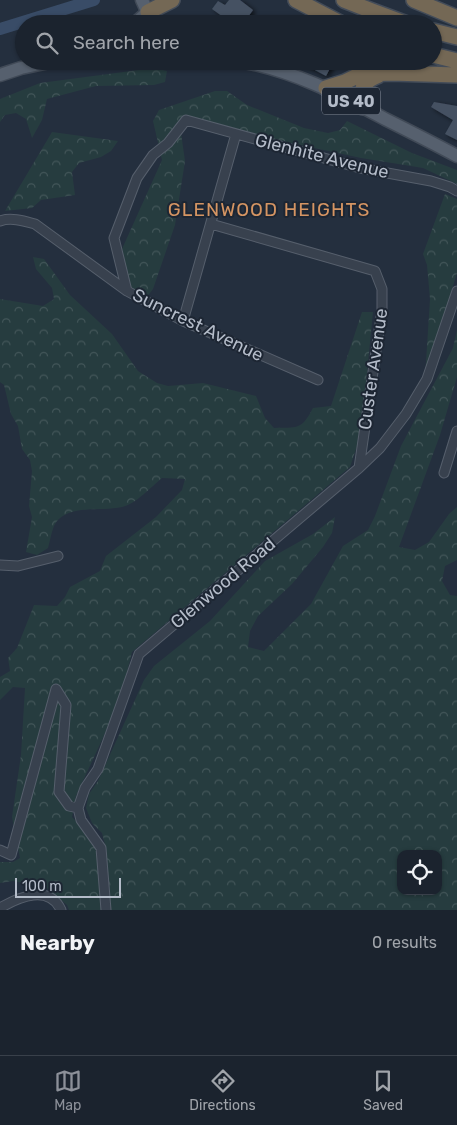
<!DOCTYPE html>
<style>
body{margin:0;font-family:Rubik,sans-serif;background:#242b36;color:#f1f3f6}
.controls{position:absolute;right:15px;bottom:15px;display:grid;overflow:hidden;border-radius:10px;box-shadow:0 1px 4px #0004}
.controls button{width:45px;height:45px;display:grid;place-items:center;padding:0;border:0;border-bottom:1px solid #39404a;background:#1b232e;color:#f1f3f6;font:25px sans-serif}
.scale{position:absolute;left:15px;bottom:12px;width:106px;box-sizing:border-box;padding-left:5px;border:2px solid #b4bcc9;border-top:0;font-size:14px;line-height:18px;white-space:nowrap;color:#b4bcc9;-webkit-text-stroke:4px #1d2633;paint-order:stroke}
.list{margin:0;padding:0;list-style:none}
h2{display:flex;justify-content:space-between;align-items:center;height:65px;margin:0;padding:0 20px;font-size:21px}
h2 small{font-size:16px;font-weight:400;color:#a0a4aa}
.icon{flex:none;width:28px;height:28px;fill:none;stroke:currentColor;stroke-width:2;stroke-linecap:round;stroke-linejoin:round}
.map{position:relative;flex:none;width:457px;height:910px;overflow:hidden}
.search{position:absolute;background:#1b232e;box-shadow:0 1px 4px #0004;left:15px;right:15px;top:15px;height:55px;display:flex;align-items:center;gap:12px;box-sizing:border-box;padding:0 18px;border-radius:28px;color:#a0a4aa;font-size:19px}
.sheet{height:145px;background:#1b232e}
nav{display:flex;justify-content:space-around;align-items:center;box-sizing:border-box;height:70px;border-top:1px solid #39404a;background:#1b232e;font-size:14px;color:#a0a4aa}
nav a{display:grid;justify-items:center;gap:2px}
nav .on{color:#8c9099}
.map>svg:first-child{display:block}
.forest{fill:url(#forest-crowns);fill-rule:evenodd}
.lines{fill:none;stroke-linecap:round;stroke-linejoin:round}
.river{stroke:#394c67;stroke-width:12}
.building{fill:#455162;filter:url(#shadow)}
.minor-casing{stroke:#565f6c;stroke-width:11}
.primary-casing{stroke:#414a57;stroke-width:15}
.motorway-casing{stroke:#434c59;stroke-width:18}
.minor{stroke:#38414e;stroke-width:9}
.primary{stroke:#56606e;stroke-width:12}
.motorway{stroke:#746855;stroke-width:15}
.labels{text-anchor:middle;stroke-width:4;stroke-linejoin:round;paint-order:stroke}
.shield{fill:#1d2633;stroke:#878f9c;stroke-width:1}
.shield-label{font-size:16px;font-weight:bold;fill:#b4bcc9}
.street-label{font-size:18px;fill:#b4bcc9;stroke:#1d2633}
.neighbourhood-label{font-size:19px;letter-spacing:1px;fill:#d59563;stroke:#1d2633}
</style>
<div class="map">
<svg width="457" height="910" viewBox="0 0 457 910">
<defs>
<pattern id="forest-crowns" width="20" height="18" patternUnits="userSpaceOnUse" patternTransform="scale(1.25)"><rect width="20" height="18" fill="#263c3f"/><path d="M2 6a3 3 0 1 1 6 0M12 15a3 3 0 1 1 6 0" fill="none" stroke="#435659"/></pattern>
<filter id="shadow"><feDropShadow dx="3" dy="2" stdDeviation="2.5" flood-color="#0009"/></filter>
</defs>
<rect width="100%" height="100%" fill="#242f3e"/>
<path class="forest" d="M154,68L167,71L165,82L154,85L96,86L47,99L42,120L32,138L26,119L16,113L5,115L0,122V99L40,83Z
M215,91H227L247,105L304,128L328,133L340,130L347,121L412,153L457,170V184L423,168L361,158L179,119L185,161L175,225L153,289L146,298L136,293L129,284L122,249L162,160L153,121L159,110Z
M52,132L118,141L111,151L101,157L79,163L72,172L75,195L41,200L32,208L5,211Z
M445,194L457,199V273L425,378L430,299L427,265L423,254Z
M33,257L44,259L70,295L112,334L138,371L157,383L168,386L203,383L256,396L265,418L274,428C297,427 301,431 313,408L331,406L362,312H373L361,434L350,467L132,652L120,701L76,796L72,817L86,831L98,853L101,910H69L67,905L47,888L13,881L0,883V862H13L20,858L12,817L21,755L25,688L13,687L0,700V677L10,671L8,658L17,648L34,605L57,606L65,597L70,587L100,571L106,556L156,517L182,490L185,479L162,478C151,487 136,504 122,507C102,512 65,503 54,526C51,533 50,541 48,548L37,555L26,552L32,517L29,506L32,471L30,460L22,449L18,426L11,414L4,385L0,382V299L43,306L54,299L52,288L36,269Z
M457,330V377L440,435L399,547L415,550L429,542L449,514L457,507V560L445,566L442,581L450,595L457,596V910H111L106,848L102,833L92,823L86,808L89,794L98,781L144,680L154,666L210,621L265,561L313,534L335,517L332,533L323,547L292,584L258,616L250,631L248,647L264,651L311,604L343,546L368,530L375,516L401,446L453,348ZM401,854H438V891H401Z"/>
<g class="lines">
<path class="river" d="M0,29L94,0"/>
</g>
<path class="building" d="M229,0H240L253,10L248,17L252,20L249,24H233L212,9L218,1L225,5Z
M298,61H334L326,76Z
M434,102L457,106V140L445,134L453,120L431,107Z"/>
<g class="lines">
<g class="minor-casing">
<path id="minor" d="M0,221C11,217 24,221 35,224L127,291L183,321L318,380
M211,224L375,271L382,289V310L359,468
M127,291L114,238L137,178L153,155L168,143L186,120L360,168L431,181L450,187L457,191
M183,321L236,134
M444,473L457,431
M0,565L18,566L58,556
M0,850L11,855L56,689L66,705L59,792L69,806L78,808
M0,908C19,897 49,884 61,910
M106,910L101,848L81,820L78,808L85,788L98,769L139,654L359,468L380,448L406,414L427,379L457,291"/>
</g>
<g class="primary-casing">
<path id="primary" d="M142,0L153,24
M134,24L148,12
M240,61C292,70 339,94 385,119C409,131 433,143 457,156
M0,75L21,68L54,61"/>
</g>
<g class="motorway-casing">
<path id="motorway" d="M296,0L342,24
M344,0L372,11L407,24
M414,0L457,18
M148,12L172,0
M433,31L457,37
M433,55L457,61
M326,88L345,82L357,76L369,74L391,73L457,75
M363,107C361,89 361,82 379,75"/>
</g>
<use href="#minor" class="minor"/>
<use href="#primary" class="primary"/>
<use href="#motorway" class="motorway"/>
</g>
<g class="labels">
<rect class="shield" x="322" y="87.5" width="58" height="27" rx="4"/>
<g class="shield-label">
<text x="351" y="107">US 40</text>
</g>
<g class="street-label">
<text transform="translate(322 156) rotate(14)" y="6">Glenhite Avenue</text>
<text transform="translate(198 325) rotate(26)" y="6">Suncrest Avenue</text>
<text transform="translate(373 369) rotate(-82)" y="6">Custer Avenue</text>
<text transform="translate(223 583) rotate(-40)" y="6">Glenwood Road</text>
</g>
<g class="neighbourhood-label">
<text x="269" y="216">GLENWOOD HEIGHTS</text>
</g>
</g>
</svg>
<div class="controls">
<button><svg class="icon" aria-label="locate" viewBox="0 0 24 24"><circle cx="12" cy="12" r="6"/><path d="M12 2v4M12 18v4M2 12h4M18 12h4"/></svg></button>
</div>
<div class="scale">100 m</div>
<div class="search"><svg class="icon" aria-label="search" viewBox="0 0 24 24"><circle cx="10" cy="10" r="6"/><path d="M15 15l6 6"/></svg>Search here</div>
</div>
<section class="sheet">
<h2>Nearby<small>0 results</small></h2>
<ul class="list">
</ul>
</section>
<nav>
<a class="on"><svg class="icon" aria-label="map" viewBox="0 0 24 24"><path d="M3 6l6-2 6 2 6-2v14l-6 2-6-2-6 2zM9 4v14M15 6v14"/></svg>Map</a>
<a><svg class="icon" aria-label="directions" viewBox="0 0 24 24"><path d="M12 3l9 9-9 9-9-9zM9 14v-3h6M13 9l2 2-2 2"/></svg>Directions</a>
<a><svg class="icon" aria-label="saved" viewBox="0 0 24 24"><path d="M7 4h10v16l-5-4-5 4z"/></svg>Saved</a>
</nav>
